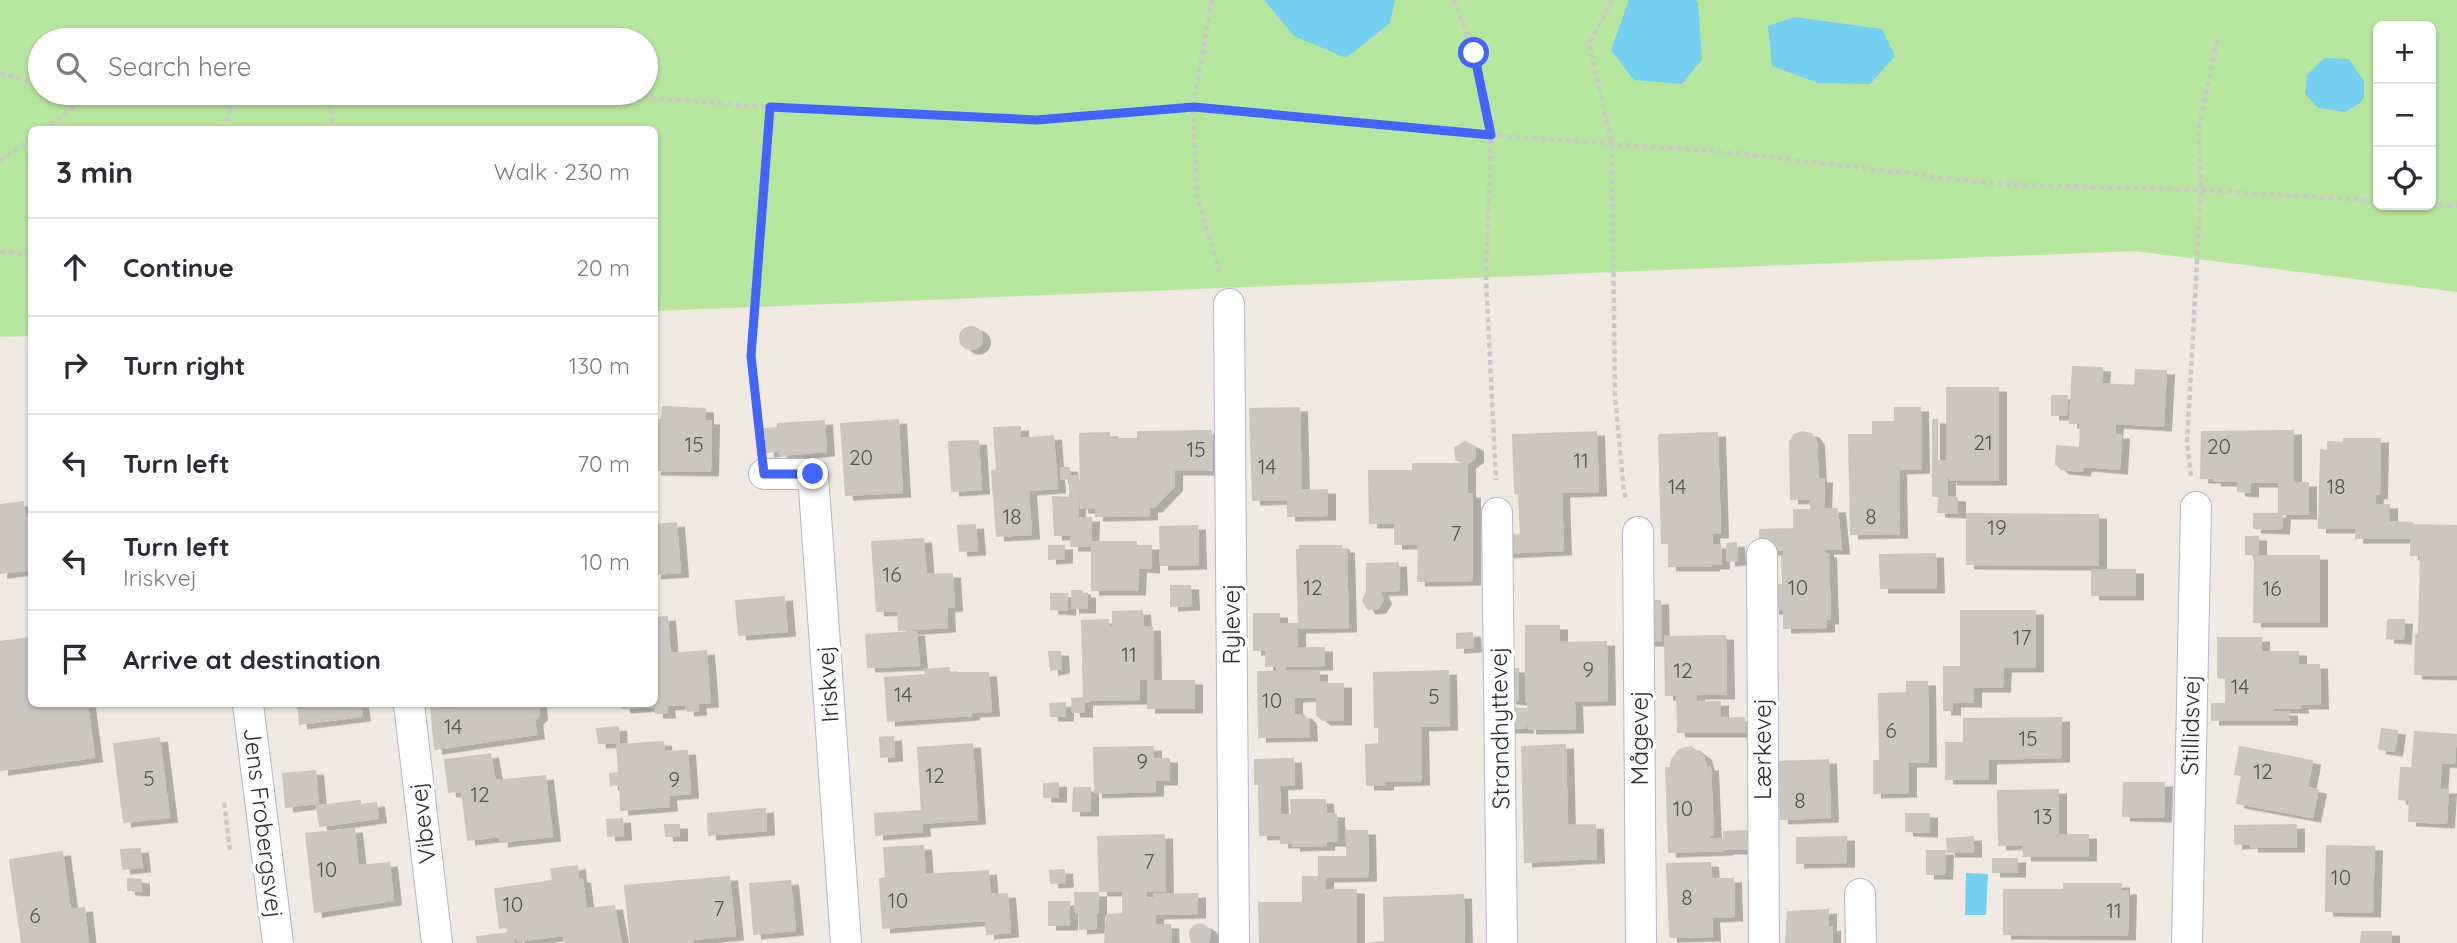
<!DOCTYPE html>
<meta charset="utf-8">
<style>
body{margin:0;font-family:Quicksand,sans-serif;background:#f2f2f3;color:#2b2b33}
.controls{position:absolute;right:21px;top:21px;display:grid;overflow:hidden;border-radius:10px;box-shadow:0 2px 5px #0004}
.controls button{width:63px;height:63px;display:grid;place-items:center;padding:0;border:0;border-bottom:2px solid #e1e1e2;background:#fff;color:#2b2b33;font:35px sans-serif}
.stop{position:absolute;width:21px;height:21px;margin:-16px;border:5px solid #4264fb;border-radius:50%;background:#fff}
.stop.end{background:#4264fb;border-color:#fff;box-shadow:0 2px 7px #0008}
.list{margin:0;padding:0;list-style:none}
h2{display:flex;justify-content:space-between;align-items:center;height:91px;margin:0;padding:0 28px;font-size:30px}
h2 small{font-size:23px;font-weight:400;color:#7c7c81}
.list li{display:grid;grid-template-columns:46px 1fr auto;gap:21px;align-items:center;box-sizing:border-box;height:98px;padding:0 28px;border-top:2px solid #e1e1e2}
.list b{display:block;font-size:26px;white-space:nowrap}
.list p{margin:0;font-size:23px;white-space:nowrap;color:#7c7c81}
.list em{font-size:23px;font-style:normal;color:#7c7c81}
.icon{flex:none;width:38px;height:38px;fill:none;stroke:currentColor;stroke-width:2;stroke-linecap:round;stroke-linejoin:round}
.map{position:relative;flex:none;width:2457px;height:943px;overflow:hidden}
.search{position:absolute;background:#fff;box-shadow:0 2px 5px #0004;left:28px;top:28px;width:630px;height:77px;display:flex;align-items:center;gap:18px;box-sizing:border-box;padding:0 24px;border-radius:38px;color:#7c7c81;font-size:26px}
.panel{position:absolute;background:#fff;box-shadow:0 2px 5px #0004;left:28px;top:126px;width:630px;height:581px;border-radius:10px}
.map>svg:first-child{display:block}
.green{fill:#b6e59e;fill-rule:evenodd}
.water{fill:#75cff0}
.building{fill:#cbc7bf;stroke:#cbc5ba;stroke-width:2;filter:url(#shadow)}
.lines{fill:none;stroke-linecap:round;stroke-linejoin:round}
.street-casing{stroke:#b4b7c1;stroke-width:32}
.path{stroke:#c9c9c9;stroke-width:4.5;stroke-dasharray:5 3.5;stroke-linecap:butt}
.street{stroke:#fff;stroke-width:30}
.route{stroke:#4264fb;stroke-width:9}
.labels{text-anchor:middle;stroke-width:7;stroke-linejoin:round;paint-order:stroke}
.number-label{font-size:21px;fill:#555452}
.street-label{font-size:24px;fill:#2e2e2e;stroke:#fff}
</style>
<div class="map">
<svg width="2457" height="943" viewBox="0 0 2457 943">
<defs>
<filter id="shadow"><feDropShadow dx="8" dy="4.5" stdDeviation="0" flood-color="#0004"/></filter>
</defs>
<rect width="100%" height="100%" fill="#efe9e1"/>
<path class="green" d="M0,0H2457V292L2134,251L655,311L654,130H32L31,336L0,337ZM2378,26H2431V205H2378ZM40,40H646V93H40Z"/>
<path class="water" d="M1264,0H1395L1390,23L1346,58L1294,36Z
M1629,0H1695L1698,2L1702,59L1682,84L1634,80L1611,50Z
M1794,17L1882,29L1895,56L1870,84L1818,83L1772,66L1768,26Z
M2324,58L2349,59L2364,81V97L2360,103L2345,112L2318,108L2305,94L2307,75Z
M1966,873L1988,874L1986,915H1965Z"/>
<path class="building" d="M960 338a11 11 0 1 1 22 0a11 11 0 1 1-22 0Z
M2073,367L2102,368L2101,384L2135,386L2136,370L2166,371L2163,426L2115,423L2114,435H2121L2119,469L2083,466L2082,471L2061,469L2056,464L2057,446L2080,448L2081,423H2070Z
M1947,388H1998V480H1950V477H1947V496H1933V420H1937V461H1947Z
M2052,396H2067L2066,415H2052Z
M663,407L705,409V421H711L710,471L654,470V420H662Z
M1299,408L1301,491L1327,490V515L1288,516V499L1253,500L1250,409Z
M1895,408H1920L1921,468L1898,469L1899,533L1851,534L1849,435H1873V422H1895Z
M898,420L902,492L846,495L841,424Z
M824,421L826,451L780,455L779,450L767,452L765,429L778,428V424Z
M1020,427V439L1053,436L1057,488L1028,490L1031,534L997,536L992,471L997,470L994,428Z
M1211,431L1212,470H1174V486L1154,507H1149V515L1096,516V508H1081L1080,434L1109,433V439H1138V432Z
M2293,431V483H2308V514H2279V482H2250V492L2238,491V481H2214V478H2201L2202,432Z
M1596,432L1598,491L1561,492L1563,550L1502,553V536L1521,535L1519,493H1515L1513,435Z
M1802,432L1811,434L1816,441L1818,479H1824L1823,509H1837L1841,549H1825V554H1828L1830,619H1826V627L1784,628V609H1772L1771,586L1783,585L1782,556H1785L1784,550H1760V530L1794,529V510H1811V498L1791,499L1790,442L1794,435Z
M1717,433L1720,533H1711L1712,545H1720L1721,564H1711V566H1669V543H1662L1659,435Z
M2344,439H2380L2379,494H2375L2374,505H2389V522L2412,523V525L2457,526V675L2415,674L2416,635L2419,636L2421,555H2411V538H2356L2357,528H2319L2321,450L2328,451V442L2344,443Z
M978,441L981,489L952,491L949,442Z
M1465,442L1475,447V458L1466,464L1456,459L1455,448Z
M1413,464H1467V494H1472V580L1418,581L1419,544H1395V523H1370L1369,471H1413Z
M1061,468H1069V476H1078L1077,518H1091L1090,546H1071L1072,535H1055L1053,497L1070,498V479L1061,478Z
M1939,497L1957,498V513L1938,512Z
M23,502L25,517L32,516V569L0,573V505Z
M1967,514L2098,515V565L1967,564Z
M2254,514H2282L2281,529L2254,528Z
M676,523L680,572L654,574V525Z
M975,525L977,550L960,551L958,526Z
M1197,526L1198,564L1161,565L1160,527Z
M2246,537H2258V554H2246Z
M923,539L926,575L952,574L954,606L946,607L947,627L899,630L898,610L877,611L872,542Z
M1092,542H1136V546H1151V568L1138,567L1137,590H1092Z
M1736,543L1737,560L1728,561L1727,544Z
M1049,546H1064V558L1049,559Z
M1300,546H1341V549H1346L1348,627L1299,628L1297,550H1300Z
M1935,554L1936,588H1881L1880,555Z
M2255,556H2319V622H2254Z
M1398,563L1399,590L1367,591V564Z
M2092,570H2135V595H2092Z
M1171,586H1190L1191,605L1171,606Z
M1072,591H1082L1081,594H1087V608H1072Z
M1367,591H1379L1383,599L1378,608L1368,609L1363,601Z
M1051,594H1067V610L1051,609Z
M784,597L787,631L739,635L736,601Z
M1642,601H1660L1661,641H1643Z
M1142,611L1143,625L1113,626V612Z
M1961,611H2035V667H2003L2002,687H1973V702H1952V710H1944V667H1961Z
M1254,614H1279V624H1297V648H1324V665L1284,666L1285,671H1319V682H1326L1327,684H1343V720H1323L1317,715V696L1294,697V715H1303L1308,720L1309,736L1259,737L1258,672H1277V665L1266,666V650H1254Z
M667,617L670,654L706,651L710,702L697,703L698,710L687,711L686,704L666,705L667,713H656V706L623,708V704H654V618Z
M1108,620V628L1152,627L1153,678L1138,679L1139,699L1084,700V712H1073L1072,699L1084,698L1082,621Z
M2388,620H2404L2403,639L2387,638Z
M1526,626H1559V643L1606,642L1607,700L1526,702Z
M916,632L919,665L868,667L866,635Z
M1472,633L1473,647L1457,648V634Z
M1725,636L1726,694H1696V703L1720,702V717L1715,719L1744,718L1745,732H1678L1677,695H1666L1665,637Z
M31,638L32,704H87L94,757L1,770L0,642Z
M2218,638H2261V652H2298V665H2319L2320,704H2299L2300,708H2273V712H2289V720H2212V704H2226V678L2218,677Z
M1049,652H1060L1061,668L1051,670Z
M949,668V673H988L991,711L971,712V715L888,721L885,678L926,675L925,670Z
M1508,669H1518V700L1509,699Z
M1448,671L1449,725L1420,726L1421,780L1385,781V785H1367L1366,745L1379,744V726L1375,727L1374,673Z
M1148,681H1194V708H1148Z
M1907,682H1927L1928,762H1908V792L1874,793V761H1880L1879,694L1907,693Z
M1065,703V716H1051L1050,704Z
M1574,703L1575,728L1529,729L1528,704Z
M298,704H360L362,716L300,724Z
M431,704H440V708L477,704H538L539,715L534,720L536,734L435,749Z
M1509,708L1526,709L1525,728H1508Z
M2061,718V757L1988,759V779H1946V743H1964V719Z
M618,727L619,742L599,743L597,729Z
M2382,729L2397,731L2394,751L2379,749Z
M2415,732L2456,735L2454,763L2441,762L2439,790H2448L2446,823L2409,821L2410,800L2399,799L2401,768H2412Z
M893,737L894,756L881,757L880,738Z
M159,738L169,817L124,822L114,744Z
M663,742L664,752L687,751L690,793L668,795L669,806L621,810L620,784L611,785L610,774L619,773L617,745Z
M972,744L977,819L921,823L922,831L876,835L875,814L922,811L918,748Z
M1565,745L1567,826L1595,825L1596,858L1525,862L1522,747Z
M1153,747V759H1169V780H1155V791L1095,793L1094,748Z
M1691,747L1703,756L1706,767H1710L1713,835H1709V839H1724V850L1669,852L1666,768H1670L1672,760L1679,750Z
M2240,747L2312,761L2307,788L2318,790L2312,817L2237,803L2242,775L2235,774Z
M490,754L495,781L545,776L552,836L501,842L500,836L468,840L462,791L449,792L445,760Z
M1293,759L1294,784L1279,785L1280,815H1292L1291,800H1325L1326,814H1336L1337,841H1326V845L1293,846V843H1281V834L1260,835L1259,784H1255V760Z
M1828,760L1830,817L1781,819L1779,762Z
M315,771L318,803L286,807L283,774Z
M1058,783V797H1044V784Z
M2124,783H2164L2163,817L2123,816Z
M1074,788H1090V811H1073Z
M2058,790V835H2088V856H2024L2023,844L1999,845L1998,791Z
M360,801L361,805L376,803L378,818L320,826L317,806Z
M765,809L766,830L709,835L708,814Z
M1906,814H1929V832L1906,831Z
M622,819L623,835L608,836L607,820Z
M665,825H679V836H666Z
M2296,825V847H2251V843L2235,844V826Z
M354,829L358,866L389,863L393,900L315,912L306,834Z
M1347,831H1367L1368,876L1325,877V890H1356V943H1260L1259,903H1303V877H1319V857H1347Z
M1747,831L1748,849H1725L1724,832Z
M1164,835L1165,891H1146V898H1154V895L1197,894V913L1155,914V925H1170L1171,943H1105L1107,915L1123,914V891H1100L1098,837Z
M1846,837V862L1797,863V838Z
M1973,837V852H1948L1947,839Z
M923,846L925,875L988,871L990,895L1007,894L1010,932L987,934L986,920L883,928L880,879L886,878L884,848Z
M2327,846L2374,847L2372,912L2326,911Z
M140,849L142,867L123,869L121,850Z
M1927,851H1945L1944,874H1927Z
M62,852L70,910L84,908L88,943H22L10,860Z
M1993,859H2017V872H1993Z
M1710,863L1711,879H1733L1734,916L1711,917L1712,936L1670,937L1667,864Z
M577,866L578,879H582L586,909L614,906L621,943H565L564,935L518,941L516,934L513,935L514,943H478L477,937L509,933L508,927L500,928L495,889L553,881L551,869Z
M1064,870L1065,882L1051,883L1050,871Z
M729,877L735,935L693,939V943H631L625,886Z
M128,879L141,880V891L128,890Z
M790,881L795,930L754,934L750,884Z
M2064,884H2121V891H2128L2127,935L2004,934V890H2064Z
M1075,893H1098V912L1076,913Z
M1463,895L1464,943H1371L1385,942L1384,898Z
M1049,902H1069V925H1049Z
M1828,910V928L1832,927V943H1786L1788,912Z
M1096,914V928L1080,929L1079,915Z
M1190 935a10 10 0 1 1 20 0a10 10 0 1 1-20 0Z
M2362,932H2391V943H2361Z"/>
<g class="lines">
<g class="street-casing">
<path id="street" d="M1229,304L1234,943
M764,474H813L846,943
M1497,513L1502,943
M1638,532L1641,943
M1762,554L1764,943
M248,704L278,943
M409,704L437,943
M1860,894L1861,943
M2187,943L2196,507"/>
</g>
<path class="path" d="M1212,0L1193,107L1197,196L1220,274
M1454,0L1474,53L1491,135L1486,279L1496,480
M1612,0L1589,44L1612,144L1615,396L1624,492L1627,501
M0,73L40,84
M72,93L87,97
M329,93L333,130
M583,93L770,107L1037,120L1193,107L1491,135L1737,153L1996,184L2201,190L2378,201
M43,130L88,97L148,93
M223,130L237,93
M0,161L32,138
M2430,205L2457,206
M0,251L32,256
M761,444L751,356L770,107
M2191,476L2187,442L2201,190L2199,129L2218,35
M224,803L230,850"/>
<use href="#street" class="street"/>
</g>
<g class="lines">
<path class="route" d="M813,474H764L751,356L770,107L1037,120L1194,107L1491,135L1474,53"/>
</g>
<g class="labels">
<g class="number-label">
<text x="1983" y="450">21</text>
<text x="694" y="452">15</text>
<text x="2219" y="454">20</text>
<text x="1196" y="457">15</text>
<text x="861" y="465">20</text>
<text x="1581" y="468">11</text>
<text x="1267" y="474">14</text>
<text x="1677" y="494">14</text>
<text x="2336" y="494">18</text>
<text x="1012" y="524">18</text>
<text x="1871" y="524">8</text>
<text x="1997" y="535">19</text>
<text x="1456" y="541">7</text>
<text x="892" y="582">16</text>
<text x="1313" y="595">12</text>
<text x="1798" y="595">10</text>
<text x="2272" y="596">16</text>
<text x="2022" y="645">17</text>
<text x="1129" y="662">11</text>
<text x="1588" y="677">9</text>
<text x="1683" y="678">12</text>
<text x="2240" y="694">14</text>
<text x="903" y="702">14</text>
<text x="1434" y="704">5</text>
<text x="1272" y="708">10</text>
<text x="453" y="734">14</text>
<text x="1891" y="738">6</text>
<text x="2028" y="746">15</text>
<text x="1142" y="769">9</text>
<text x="2263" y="779">12</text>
<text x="935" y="783">12</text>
<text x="149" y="786">5</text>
<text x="674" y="787">9</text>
<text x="480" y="802">12</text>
<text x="1800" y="808">8</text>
<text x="1683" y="816">10</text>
<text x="2043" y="824">13</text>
<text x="1149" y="869">7</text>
<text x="327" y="877">10</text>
<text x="2341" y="885">10</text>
<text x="1687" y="905">8</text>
<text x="898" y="908">10</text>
<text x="513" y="912">10</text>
<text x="719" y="916">7</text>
<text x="2114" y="918">11</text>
<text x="35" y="923">6</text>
</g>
<g class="street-label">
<text transform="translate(1232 624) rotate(-90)" y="8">Rylevej</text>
<text transform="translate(828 684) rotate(-94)" y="8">Iriskvej</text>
<text transform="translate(2191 725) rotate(-89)" y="8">Stillidsvej</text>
<text transform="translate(1500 728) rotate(-91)" y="8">Strandhyttevej</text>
<text transform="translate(1640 738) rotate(-90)" y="8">Mågevej</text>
<text transform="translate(1763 749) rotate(-90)" y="8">Lærkevej</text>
<text transform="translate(263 823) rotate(83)" y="8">Jens Frobergsvej</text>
<text transform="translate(423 823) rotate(-97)" y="8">Vibevej</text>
</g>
</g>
</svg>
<div class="controls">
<button>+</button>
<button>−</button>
<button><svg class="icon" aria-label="locate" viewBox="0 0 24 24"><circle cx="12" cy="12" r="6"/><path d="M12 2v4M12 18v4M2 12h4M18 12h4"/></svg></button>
</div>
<div class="stop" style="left:1474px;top:53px"></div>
<div class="stop end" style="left:813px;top:474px"></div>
<div class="search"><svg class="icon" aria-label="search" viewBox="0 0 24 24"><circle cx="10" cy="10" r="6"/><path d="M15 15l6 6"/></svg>Search here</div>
<section class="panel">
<h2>3 min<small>Walk · 230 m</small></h2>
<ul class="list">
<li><svg class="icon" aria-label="ahead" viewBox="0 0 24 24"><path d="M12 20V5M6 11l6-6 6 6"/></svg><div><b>Continue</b></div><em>20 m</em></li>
<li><svg class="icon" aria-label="right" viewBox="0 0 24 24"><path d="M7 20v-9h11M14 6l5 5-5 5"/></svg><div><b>Turn right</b></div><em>130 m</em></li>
<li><svg class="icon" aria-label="left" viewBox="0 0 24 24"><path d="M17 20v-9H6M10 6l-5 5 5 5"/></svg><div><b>Turn left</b></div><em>70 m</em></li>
<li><svg class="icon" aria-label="left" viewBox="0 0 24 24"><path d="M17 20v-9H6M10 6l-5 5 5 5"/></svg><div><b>Turn left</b><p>Iriskvej</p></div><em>10 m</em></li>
<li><svg class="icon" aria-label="arrive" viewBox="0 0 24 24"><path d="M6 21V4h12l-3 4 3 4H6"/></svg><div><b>Arrive at destination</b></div></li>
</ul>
</section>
</div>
